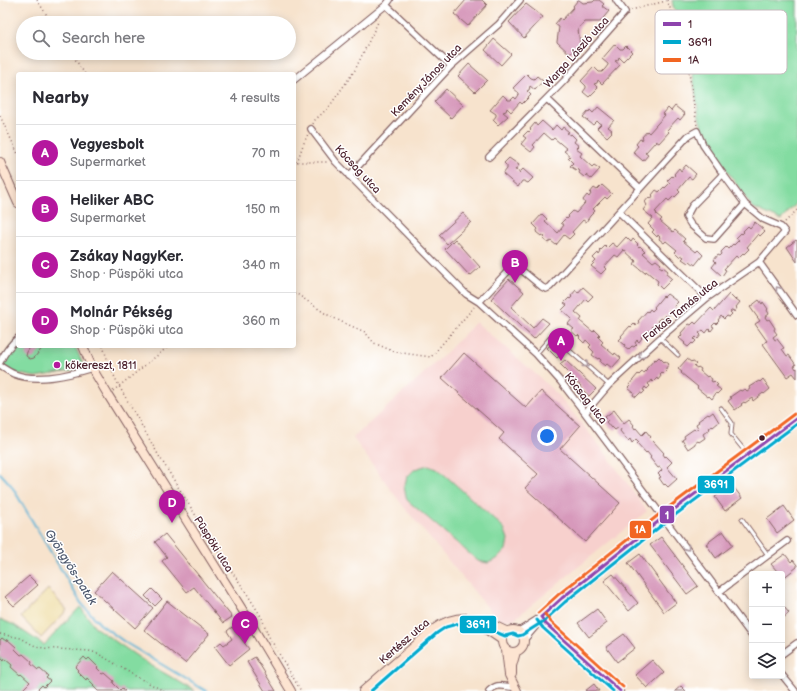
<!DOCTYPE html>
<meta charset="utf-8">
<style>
body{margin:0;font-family:"Balsamiq Sans",sans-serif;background:#f2f2f3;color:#2b2b33}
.controls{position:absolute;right:12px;bottom:12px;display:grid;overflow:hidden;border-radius:4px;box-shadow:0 2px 10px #0003}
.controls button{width:36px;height:36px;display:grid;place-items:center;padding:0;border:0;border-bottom:1px solid #e1e1e2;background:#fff;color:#2b2b33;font:20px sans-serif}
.you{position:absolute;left:547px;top:436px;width:14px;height:14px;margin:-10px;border:3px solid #fff;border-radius:50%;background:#1a73e8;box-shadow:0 0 0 6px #1a73e833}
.badge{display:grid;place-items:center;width:26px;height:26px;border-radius:50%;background:#b5179e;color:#fff;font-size:13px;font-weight:700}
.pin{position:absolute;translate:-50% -33px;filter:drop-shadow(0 1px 2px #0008)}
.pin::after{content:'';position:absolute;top:21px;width:14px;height:12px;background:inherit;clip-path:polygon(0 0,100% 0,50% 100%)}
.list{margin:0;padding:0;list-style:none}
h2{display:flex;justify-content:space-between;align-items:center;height:52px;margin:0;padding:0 16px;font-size:17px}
h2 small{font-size:13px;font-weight:400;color:#7c7c81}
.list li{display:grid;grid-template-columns:26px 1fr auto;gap:12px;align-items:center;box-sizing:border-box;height:56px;padding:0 16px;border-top:1px solid #e1e1e2}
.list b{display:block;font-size:15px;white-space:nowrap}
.list p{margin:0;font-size:13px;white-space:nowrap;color:#7c7c81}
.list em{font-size:13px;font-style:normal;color:#7c7c81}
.icon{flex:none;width:22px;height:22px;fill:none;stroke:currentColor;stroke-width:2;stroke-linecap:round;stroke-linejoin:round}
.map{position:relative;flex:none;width:797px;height:691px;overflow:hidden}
.search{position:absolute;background:#fff;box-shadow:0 2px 10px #0003;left:16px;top:16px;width:280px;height:44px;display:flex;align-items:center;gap:10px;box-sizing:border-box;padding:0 14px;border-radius:22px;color:#7c7c81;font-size:15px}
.panel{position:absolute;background:#fff;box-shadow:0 2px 10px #0003;left:16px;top:72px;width:280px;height:276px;border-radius:4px}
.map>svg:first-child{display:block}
.built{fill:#f7d0cd}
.green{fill:#83dca1;stroke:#667e66}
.sand{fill:#eeda9e;stroke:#9c7c64}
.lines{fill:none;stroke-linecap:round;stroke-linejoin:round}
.stream{stroke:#57b2d5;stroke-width:2}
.building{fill:#d799bb}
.lane-casing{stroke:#876464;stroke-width:5}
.street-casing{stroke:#876464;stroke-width:8}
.secondary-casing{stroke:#876464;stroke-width:10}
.path{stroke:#876464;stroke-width:1.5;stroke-dasharray:1 3;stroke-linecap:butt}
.lane{stroke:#fff;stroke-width:3}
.street{stroke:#fff;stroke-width:5.5}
.secondary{stroke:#fde4d1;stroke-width:8}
.bus-1-casing{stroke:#fff;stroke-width:6}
.bus-2-casing{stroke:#fff;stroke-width:6}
.bus-3-casing{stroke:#fff;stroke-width:6}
.bus-1{stroke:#8e44ad;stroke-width:3}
.bus-2{stroke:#00a9ce;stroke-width:3}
.bus-3{stroke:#f26522;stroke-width:3}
.oneway{stroke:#ae9aa0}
.poi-dot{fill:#b5179e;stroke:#fff;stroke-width:1.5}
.bus-dot{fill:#4a1f2b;stroke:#fff;stroke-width:1.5}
.labels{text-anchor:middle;stroke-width:3;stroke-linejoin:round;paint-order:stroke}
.street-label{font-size:11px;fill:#4a1f2b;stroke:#fff}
.poi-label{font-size:11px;fill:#4a1f2b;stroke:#fff;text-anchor:start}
.water-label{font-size:12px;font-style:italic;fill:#4f5a6f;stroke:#fff}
.key{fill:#fff;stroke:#c9bcbf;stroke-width:1}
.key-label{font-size:11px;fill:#4a1f2b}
.line-badge{stroke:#fff;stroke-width:1.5}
.badge-label{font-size:11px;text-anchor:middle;font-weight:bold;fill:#fff}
</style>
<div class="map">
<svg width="797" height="691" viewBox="0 0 797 691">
<rect width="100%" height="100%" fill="#fff"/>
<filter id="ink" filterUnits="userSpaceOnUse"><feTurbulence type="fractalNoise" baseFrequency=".025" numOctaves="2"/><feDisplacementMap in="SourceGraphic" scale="8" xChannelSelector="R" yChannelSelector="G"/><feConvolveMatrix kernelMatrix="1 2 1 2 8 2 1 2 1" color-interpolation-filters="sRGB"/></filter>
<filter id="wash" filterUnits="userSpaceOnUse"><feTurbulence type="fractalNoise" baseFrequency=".012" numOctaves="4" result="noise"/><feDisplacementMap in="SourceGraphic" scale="16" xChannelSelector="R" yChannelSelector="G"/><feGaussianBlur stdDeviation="0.9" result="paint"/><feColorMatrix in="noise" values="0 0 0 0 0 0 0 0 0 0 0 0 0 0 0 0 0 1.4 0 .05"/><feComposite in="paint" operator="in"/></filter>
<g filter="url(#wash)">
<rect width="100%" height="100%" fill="#f7e3cd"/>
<path class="built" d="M476,322L539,377L559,396L604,451L647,511L513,620H498L403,506L353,438L444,355Z"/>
<path class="green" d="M672,0H797V203L781,220L752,207L705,139L699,117L688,40L673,6Z
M18,339V346H75L85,369L35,377L15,373L0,365L6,353Z
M428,465L437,468L504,528L508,539L506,550L497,559L488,563L478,561L407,500L404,487L407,477L415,469Z
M80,607L96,628L147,663L195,691H0V619L14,625L44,645Z"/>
<path class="sand" d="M48,589L67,610L41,638L21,617Z"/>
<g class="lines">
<path class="stream" d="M0,473L11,485L81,603L100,624L126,643L206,691"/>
</g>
<g id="blocks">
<path class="building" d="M466,0H482L487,5L468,26L454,14Z
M578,0H579L583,3L593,2L595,0H599L604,4L602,6L609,11L600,22H584L578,29L580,44L570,54L557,42L559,27L555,24L560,18L562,20L574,7L573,6Z
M526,4L543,17L524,38L509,22Z
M494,39L511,54L501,65L485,50Z
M615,44L620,49H623L626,46L632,52L623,61L619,57L618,60L615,61L620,65L602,84L598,80L597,83L594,84L598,88L589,97L583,92L586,88V86L581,81L594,67L599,72H602L605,69L608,65V64L602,59Z
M469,64L487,80L475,92L458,76Z
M527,74L531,78L534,79L537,76L543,81L535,90L530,86L529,90L527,91L531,95L522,104L520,102L511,112L507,108L506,111L503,112L508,116L498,125L493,120L496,116V114L490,110L503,95L508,100H511L514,97L516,99L519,95V93L513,88Z
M446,89L463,105L451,118L434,102Z
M675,106L685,114L680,120L678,118L667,130L669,132L659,143L656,141L645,153L648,155L643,161L633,152L638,146L636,144L640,139L642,140L643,138L642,137L647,131L649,133L665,115L663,114L668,108L671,111Z
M598,107L614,120L608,127L612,130L611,131L612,132L607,137L597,128L601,124L599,123L597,121L593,125L583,117L588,111L589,112L590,110L593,113Z
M542,121L552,130L556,125L561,130L563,127L569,132L567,133L570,135L571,134L576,139L574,142L579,146L576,149L582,153L580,156L592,167L594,165L600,169L591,179L586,175L584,177L579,173L580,171L577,169L576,170L570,166L573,163L568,158L570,156L564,151L567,149L554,138L552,140L544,133L533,145L535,147L531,152L521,144L526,138L523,136L528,131L529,132L531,130L530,129L535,123L537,126Z
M509,158L519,165L515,170L519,171V173L523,169L533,178L528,183L524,181H522L518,187L503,174L507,169V166L504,163Z
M686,165L696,174L692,179L689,177L678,190L680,192L675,197L674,196L669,201L667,199L655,212L657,213L656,214L662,219L660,221L673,232L675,230L685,239L683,241L696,252L698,250L703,255L695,265L690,261L688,263L682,259L684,257L681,255L680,257L675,252L677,250L666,241L664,243L659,239L660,237L658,235L657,237L652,232L654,230L648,224L653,218L643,210L647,205L645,202L649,197L651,199L653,196L652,195L656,190L659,192L664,187L665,188L670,183L667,181L672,176L673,177L675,175L674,174L679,168L681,171Z
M602,185L612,194L607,199L605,197L593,209L595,211L590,216L586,222L583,220L572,232L574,234L569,239L564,235L556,245L551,241L548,243L543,239L545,237L542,235L541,236L536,232L538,229L533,224L542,214L547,219L545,221L558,233L564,225L561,223L566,218L567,219L569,217L568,216L573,211L576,213L585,203L583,200L587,195L589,197L591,194L590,193L594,188L597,190Z
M463,213L471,222L447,244L439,235Z
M755,222L765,231L760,236L758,234L747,247L749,249L744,254L743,253L738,258L736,256L724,269L726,270L722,276L712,267L716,262L714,260L718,255L720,256L722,254L721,252L726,247L728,249L733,244L734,245L739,240L736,238L741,233L742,234L744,232L743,231L748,226L750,228Z
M626,237L631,242L633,239L638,244L637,245L639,247L640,246L645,251L643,253L653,262L656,260L661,264L659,266L662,268L663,267L668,271L666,274L672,279L662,289L657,284L658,281L646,271L645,273L634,264L636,261L624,250L618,257L615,255L604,267L606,269L601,274L591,266L596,261L593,258L598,253L599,255L601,252L600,251L605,246L607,248L612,243L617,247Z
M455,239L480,267L470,276L445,249Z
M796,240L797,241V262L787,247Z
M509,279L524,292L511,307L533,328L542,318L549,323L534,339L491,299Z
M583,287L593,296L588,301L586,299L575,312L582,318L580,321L593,332L595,330L600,335L598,337L603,342L601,344L614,355L615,353L621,358L612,368L607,364L605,366L600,362L601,360L599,358L598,359L592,355L594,352L589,347L591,345L586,340L584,343L579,338L580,337L578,335L577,336L571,331L574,329L568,324L572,319L562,310L567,305L564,303L569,298L570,299L572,297L571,296L576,290L578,293Z
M667,294L678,302L674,306L675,308L672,312L670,310L668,312L670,314L667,317L665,315L662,319L660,318L657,321L659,322L656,326L654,325L652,327L654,328L651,332L649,330L645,334L644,333L641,337L642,338L639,342L637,340L635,343L637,344L634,347L632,346L628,350L624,347L625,345L619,340L622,337L621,336L630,326L631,327L634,324L636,326L639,322L638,321L647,311L648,312L650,309L652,311L655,308L654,307L663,296L664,297Z
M729,294L735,300L736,299L740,302L736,307L737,308L734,312L733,310L730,312L732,314L729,317L727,316L724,319L721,316L718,320L719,321L716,324L715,323L712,326L714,327L711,331L709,329L706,333L703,330L699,333L701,335L698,339L696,337L694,339L696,341L693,344L692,343L688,347L684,344L685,343L679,338L682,335L681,333L689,324L691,325L694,322L696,324L711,308L714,311Z
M759,300L762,304L763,302L768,309L767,310L769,314L765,317L767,320L769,319L775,328L774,330L777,334L773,337L775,340L777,339L784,348L782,349L787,356L789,355L796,365L794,366L796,369L797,368V378L793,373L787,377L763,344L767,341L755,324L760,321L750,307Z
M553,343L563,353L557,358L547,348Z
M31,346H44L34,358L30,359L26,356L27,352Z
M464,353L526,408L541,391L580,426L560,449L620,503L585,542L525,488L538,474L499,439L504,433L442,378Z
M659,357L664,362L665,361L669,364L665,369L667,370L663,374L662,373L660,375L661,376L658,380L657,378L653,382L651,380L648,384L650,386L647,389L645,387L643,390L645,391L642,394L640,393L636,397L633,395L634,393L628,388L630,386L629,385L638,374L639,375L642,372L644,373L647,370L646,369L655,359L656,360Z
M687,359L691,362L692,361L696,364L694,366L697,368L698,367L701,369L700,371L707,377L708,376L712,379L711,381L713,382L714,381L718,385L716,386L721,390L717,394L716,393L712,399L709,396L708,397L697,388L698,387L681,373L682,372L678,369Z
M565,360L596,389L589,396L580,387L581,386L575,381L576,380L560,364Z
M763,379L770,389L764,394L763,393L753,401L752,398L745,403L744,402L741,404L742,405L735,410L728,401L732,398L730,397L740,390L741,391L745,389L747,391L750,389L749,387L759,381L760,382Z
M614,410L624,423L629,419L634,425L633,426L635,429L636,428L642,435L646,431L651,437L650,438L653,441L664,453L663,454L665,457L666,456L672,462L667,467L677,479L668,487L665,484L664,485L659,478L661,477L658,474L662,470L660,467L658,468L650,458L651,457L647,452L646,453L637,443L639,442L636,439L632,443L630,439L628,441L620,431L621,429L619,427L615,430L612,427L611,428L606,422L608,420L605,417Z
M713,412L719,422L713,427L712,426L709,428L710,429L703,434L705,438L699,442L698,441L695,443V444L688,449L682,440L685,438L684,436L694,429L695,430L698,428L696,424L699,422L698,421L708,414L709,415Z
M732,485L742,498L725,511L715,497Z
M784,506L794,520L777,533L767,519Z
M723,531L733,545L716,558L706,544Z
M165,534L232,617L223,623L194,587L187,592L162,561L167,557L155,542Z
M661,537L698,586L687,594L650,545Z
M640,554L676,603L664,612L628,563Z
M785,554L791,562L793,560L797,565V567L782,579V574H776L775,573L777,571L771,564Z
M112,571L153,608L135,628L94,591Z
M613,574L638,603L629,611L604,581Z
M29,576L38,585L14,606L5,597Z
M152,589L162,599L155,606L145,596Z
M167,601L209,634L185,663L144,630Z
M784,607L789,613L782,619V608Z
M597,609L607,623L589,637L578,623Z
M232,627L249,649L229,665L215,647L221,642L224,645L232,639L227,631Z
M624,634L635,648L617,662L606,647Z
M2,638L6,641L7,639L16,647L15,649L21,655L23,654L32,662L31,664L38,670L40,669L48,676L46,678L50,681L44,687L42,685L36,691H21L30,682L21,674L20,675L11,667L12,665L5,659L4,661L0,657V640Z
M84,657L87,660L89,658L98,667L97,668L103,674L105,673L114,681L113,683L120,690L122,688L125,691H98L93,686L94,685L87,678L86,680L77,671L78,670L75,667Z
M255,657L276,691H265L247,662Z
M652,660L664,673L647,688L635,675Z
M594,684L599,691H585Z
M681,686L686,691H675Z"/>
</g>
</g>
<g filter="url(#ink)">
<use href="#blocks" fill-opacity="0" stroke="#876464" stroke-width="1"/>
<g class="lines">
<g class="lane-casing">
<path id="lane" d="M660,338L678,355
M536,354L550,338L556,339L609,385
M721,408L732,423L731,434L748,455
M742,519L768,555"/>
</g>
<g class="street-casing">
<path id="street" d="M386,5L451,66
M294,80L386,5L390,0
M547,99L640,188
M311,129L336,162L466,294L479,302L536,354L561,382L585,413L752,636
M489,157L564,81L625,12L616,0
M723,174L692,206L686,217L691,225L706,238L714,239L745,204
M349,176L451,66L499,24L520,0
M619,212L707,298
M759,262L797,315
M479,302L510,269L515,267L519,268L542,287L546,289L550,287L688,136L697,131L703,145L723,174L745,204L763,219L781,227L785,232L759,262L707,298L660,338L609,385L585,413
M0,362C5,352 10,345 18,338
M0,366C5,369 9,372 14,374C37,383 69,375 92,368
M719,592L787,541
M541,617L546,624L620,691
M519,631L541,617L562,598L664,517L797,418
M524,640L536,626L540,619
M782,654L797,643
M782,675L795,691
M489,691C499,682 502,687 514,687"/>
</g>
<g class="secondary-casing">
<path id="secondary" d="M0,162L18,203
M83,346L92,368L108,395L245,614L291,691
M477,623L502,640
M502 641a11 11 0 1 1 22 0a11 11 0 1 1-22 0Z
M506,650L509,675L517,691
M512,674V666L516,652
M363,691L434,629C447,619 461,616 477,619C487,621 497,627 506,631"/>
</g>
<path class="path" d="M37,0L52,23
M667,0L685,47L692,92L697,126
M631,10L666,1
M71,53L85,74
M0,116L18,154
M313,124L315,120L329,107L355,70L379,20
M297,162L303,145L308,134
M294,164L297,162H328
M785,222L797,210
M294,294H297L326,314L342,322L365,332L374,343L395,352L431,357L474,307
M103,346L109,365L119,386L159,456L222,558L244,589L262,618L268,635L301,691
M113,391L169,346
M0,634L21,638L33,645L43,648L89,651L97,653L137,677L164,691"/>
<use href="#lane" class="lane"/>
<use href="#street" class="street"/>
<use href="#secondary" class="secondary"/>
<g class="bus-1-casing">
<path id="bus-1" d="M541,617L562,598L664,517L797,418
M541,617L546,624L620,691"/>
</g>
<g class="bus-2-casing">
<path id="bus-2" d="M537,620L543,628L613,691
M371,691L437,633L446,627L457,624L466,623L477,624L505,636L513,634L518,636L522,635L544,621L565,602L667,521L797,424"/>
</g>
<g class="bus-3-casing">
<path id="bus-3" d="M538,613L559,594L661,513L794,414
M545,614L550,621L623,687"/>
</g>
<use href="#bus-1" class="bus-1"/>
<use href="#bus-2" class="bus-2"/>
<use href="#bus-3" class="bus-3"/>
</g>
<defs><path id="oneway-chevron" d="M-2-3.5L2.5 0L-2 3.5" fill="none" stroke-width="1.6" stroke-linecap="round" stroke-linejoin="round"/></defs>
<g class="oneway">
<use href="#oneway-chevron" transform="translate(778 289) rotate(-126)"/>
<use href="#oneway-chevron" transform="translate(641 356) rotate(137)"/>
<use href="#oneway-chevron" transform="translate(586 365) rotate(41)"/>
<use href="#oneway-chevron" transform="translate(687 548) rotate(53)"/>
</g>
</g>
<circle class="poi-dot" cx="57" cy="365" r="4"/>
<circle class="bus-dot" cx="762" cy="438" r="3.5"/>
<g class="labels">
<g class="street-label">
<text transform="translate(576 52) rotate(-48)" y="4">Warga László utca</text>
<text transform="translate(426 80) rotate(-46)" y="4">Kemény János utca</text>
<text transform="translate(358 169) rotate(47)" y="4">Kócsag utca</text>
<text transform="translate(680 310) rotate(-39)" y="4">Farkas Tamás utca</text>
<text transform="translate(586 398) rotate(52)" y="4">Kócsag utca</text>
<text transform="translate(214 544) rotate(58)" y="4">Püspöki utca</text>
<text transform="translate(404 641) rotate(-41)" y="4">Kertész utca</text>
</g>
<g class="poi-label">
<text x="65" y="369">kőkereszt, 1811</text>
</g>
<g class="water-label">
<text transform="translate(71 567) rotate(58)" y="4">Gyöngyös-patak</text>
</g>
</g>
<rect x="655" y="10" width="132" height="64" rx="6" class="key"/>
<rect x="663" y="22" width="18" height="4" fill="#8e44ad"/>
<rect x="663" y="40" width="18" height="4" fill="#00a9ce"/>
<rect x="663" y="58" width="18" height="4" fill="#f26522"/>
<g class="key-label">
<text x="688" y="28">1</text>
<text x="688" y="46">3691</text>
<text x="688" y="64">1A</text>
</g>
<g class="line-badge">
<rect x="697" y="475" width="38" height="19" rx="4" fill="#00a9ce"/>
<rect x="659" y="505" width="16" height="19" rx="4" fill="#8e44ad"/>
<rect x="629" y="520" width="23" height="19" rx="4" fill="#f26522"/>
<rect x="459" y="615" width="38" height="19" rx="4" fill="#00a9ce"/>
</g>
<g class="badge-label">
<text x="716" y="488">3691</text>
<text x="667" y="519">1</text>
<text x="640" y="533">1A</text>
<text x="478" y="628">3691</text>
</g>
</svg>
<div class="controls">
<button>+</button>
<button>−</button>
<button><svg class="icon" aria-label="layers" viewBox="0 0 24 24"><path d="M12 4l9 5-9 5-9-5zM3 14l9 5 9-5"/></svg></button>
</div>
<div class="you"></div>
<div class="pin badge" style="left:561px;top:361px">A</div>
<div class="pin badge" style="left:515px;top:283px">B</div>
<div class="pin badge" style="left:245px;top:644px">C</div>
<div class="pin badge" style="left:172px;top:523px">D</div>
<div class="search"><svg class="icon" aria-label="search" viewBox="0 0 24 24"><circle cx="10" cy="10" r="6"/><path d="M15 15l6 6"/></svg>Search here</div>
<section class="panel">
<h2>Nearby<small>4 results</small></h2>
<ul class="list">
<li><span class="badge">A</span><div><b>Vegyesbolt</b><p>Supermarket</p></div><em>70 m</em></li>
<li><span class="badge">B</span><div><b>Heliker ABC</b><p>Supermarket</p></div><em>150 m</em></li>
<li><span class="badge">C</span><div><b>Zsákay NagyKer.</b><p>Shop · Püspöki utca</p></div><em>340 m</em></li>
<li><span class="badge">D</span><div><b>Molnár Pékség</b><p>Shop · Püspöki utca</p></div><em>360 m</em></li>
</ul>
</section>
</div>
